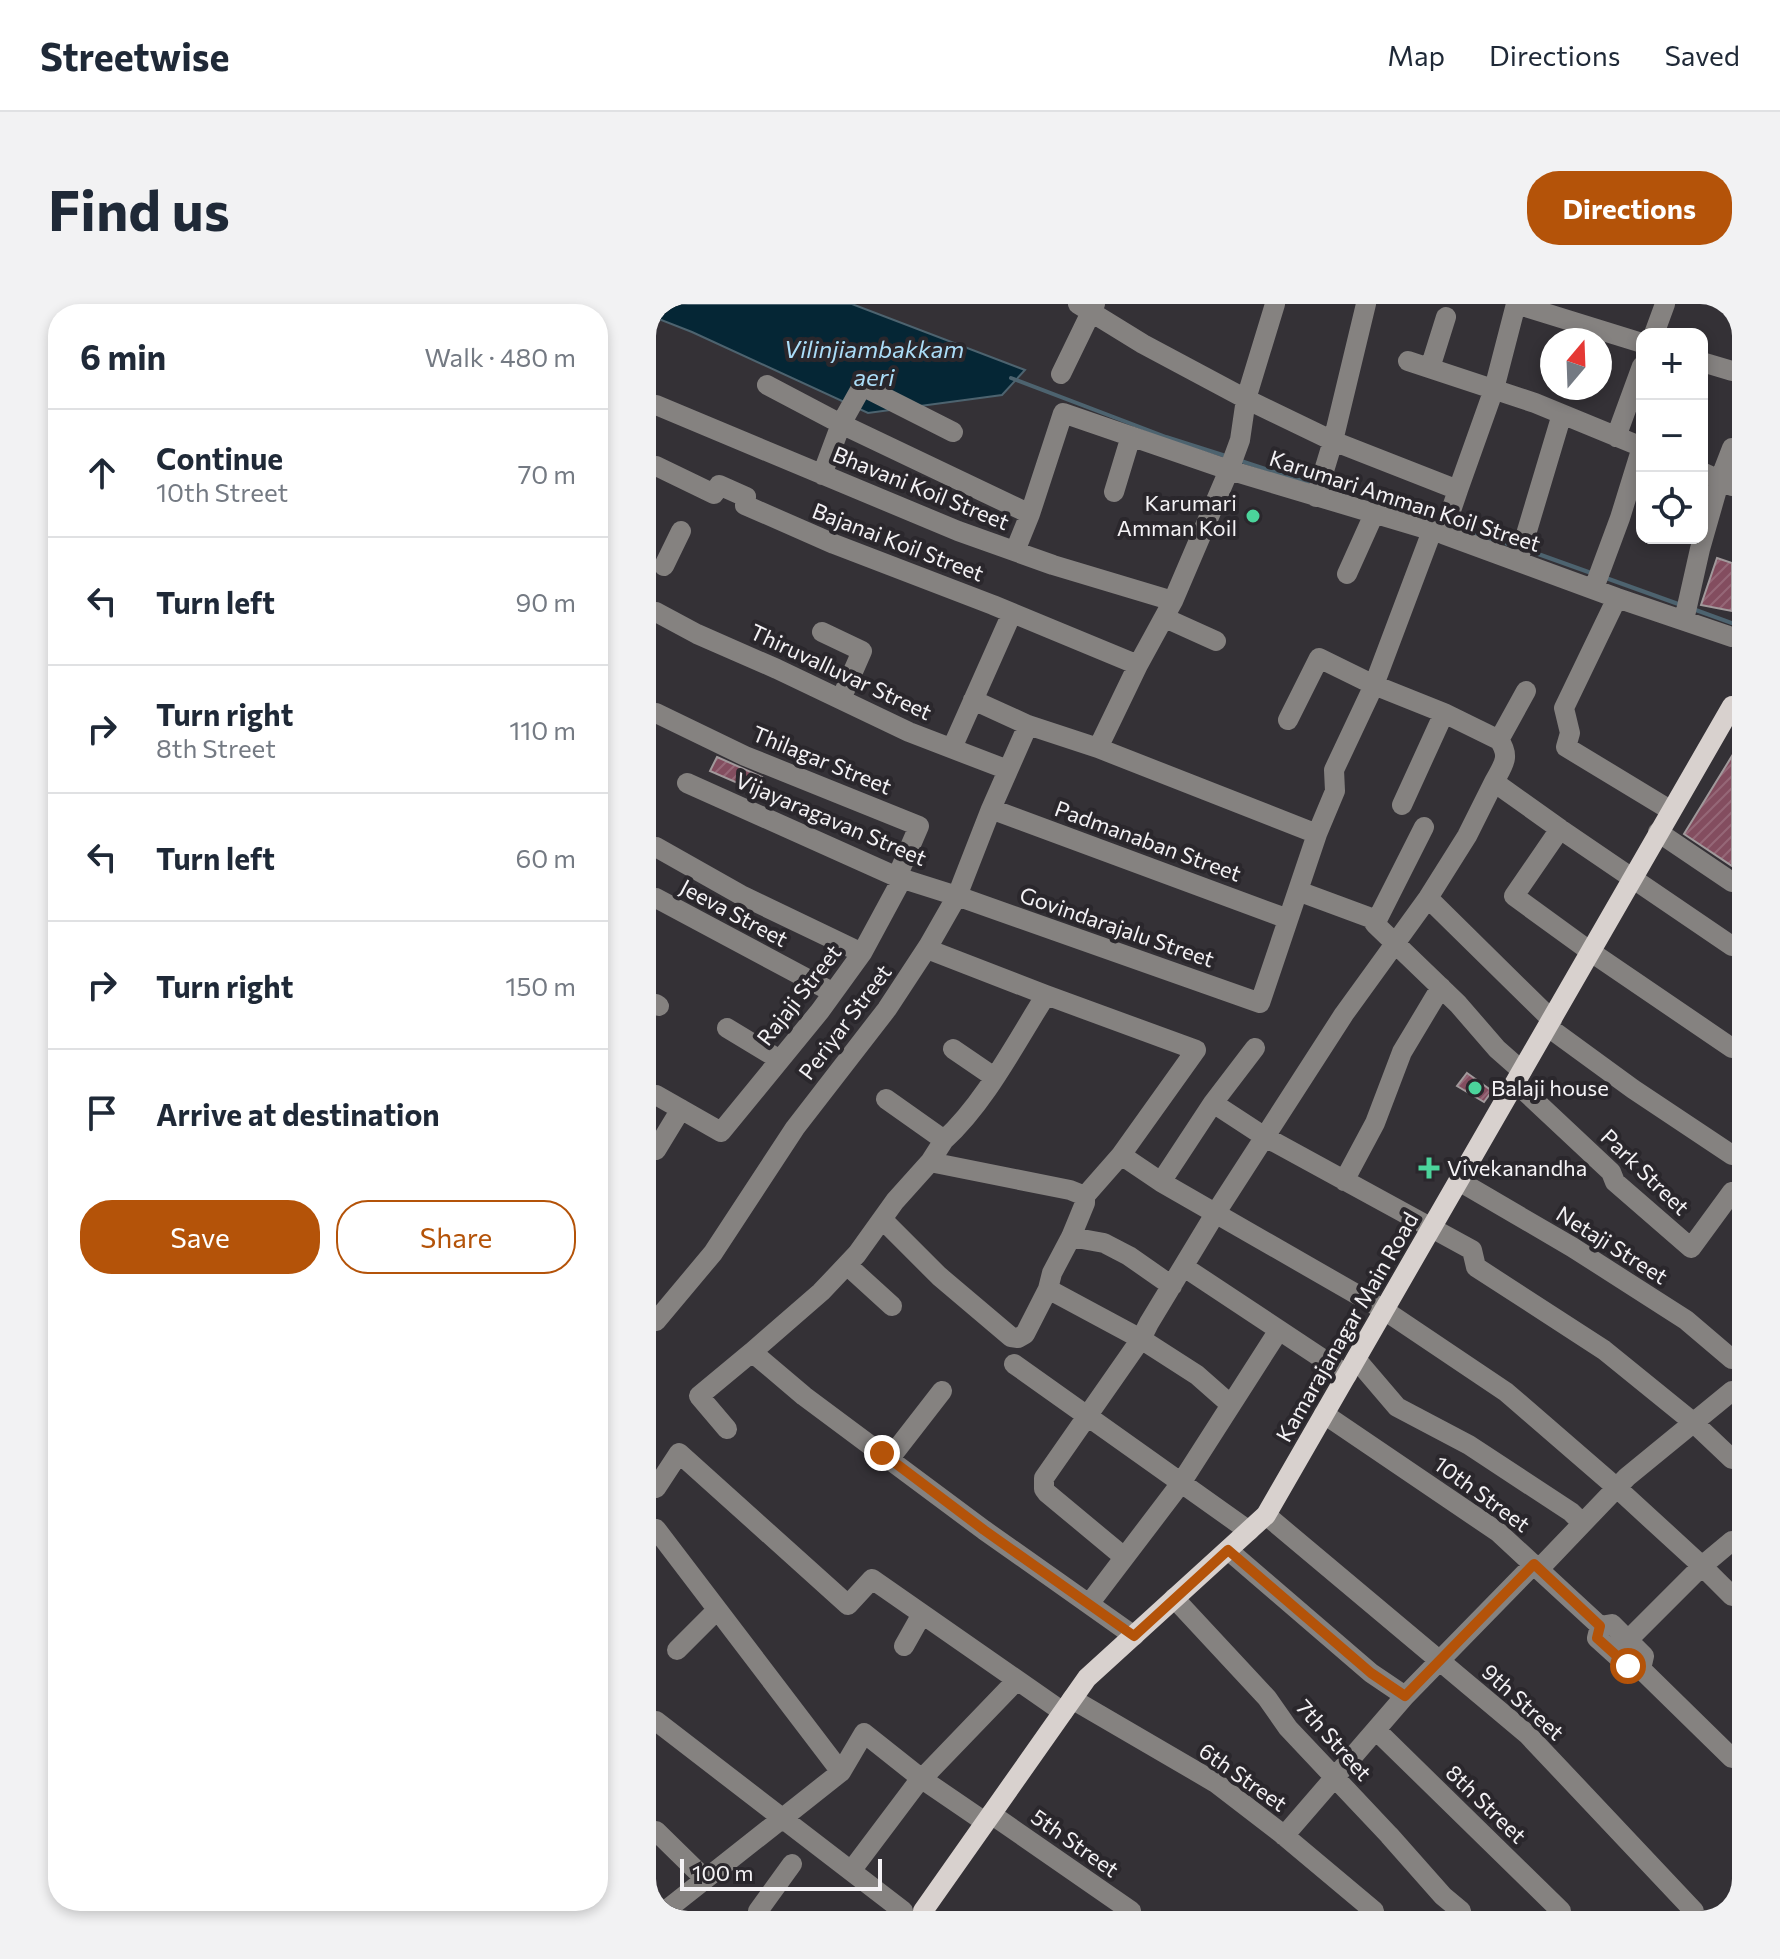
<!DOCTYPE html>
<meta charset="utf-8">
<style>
body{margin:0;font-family:Commissioner,sans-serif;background:#f2f2f3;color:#1f2937}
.controls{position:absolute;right:24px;top:24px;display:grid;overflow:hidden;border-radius:16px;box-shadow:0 4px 12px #0003}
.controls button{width:72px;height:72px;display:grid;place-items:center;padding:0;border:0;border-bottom:2px solid #e0e1e3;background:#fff;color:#1f2937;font:40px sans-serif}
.compass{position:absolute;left:884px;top:24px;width:72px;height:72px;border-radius:50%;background:#fff;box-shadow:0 4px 12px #0003;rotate:19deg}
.scale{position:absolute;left:24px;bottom:20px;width:202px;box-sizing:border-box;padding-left:8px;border:4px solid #f4f2f5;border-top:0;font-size:22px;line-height:28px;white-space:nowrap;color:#f4f2f5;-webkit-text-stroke:6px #2a272c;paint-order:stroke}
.stop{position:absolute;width:24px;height:24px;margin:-18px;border:6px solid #b45309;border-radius:50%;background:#fff}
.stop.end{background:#b45309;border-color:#fff;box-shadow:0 2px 8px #0008}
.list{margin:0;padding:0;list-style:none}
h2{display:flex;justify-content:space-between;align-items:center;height:104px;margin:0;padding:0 32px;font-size:34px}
h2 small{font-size:26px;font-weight:400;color:#747a83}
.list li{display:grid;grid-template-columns:52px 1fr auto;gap:24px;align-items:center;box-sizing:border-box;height:128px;padding:0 32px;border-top:2px solid #e0e1e3}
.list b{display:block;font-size:30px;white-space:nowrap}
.list p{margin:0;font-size:26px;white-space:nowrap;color:#747a83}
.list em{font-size:26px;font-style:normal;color:#747a83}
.actions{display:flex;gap:16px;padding:24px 32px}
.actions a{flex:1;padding:18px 0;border:2px solid #b45309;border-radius:32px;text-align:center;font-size:28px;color:#b45309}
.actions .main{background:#b45309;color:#fff}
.icon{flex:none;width:44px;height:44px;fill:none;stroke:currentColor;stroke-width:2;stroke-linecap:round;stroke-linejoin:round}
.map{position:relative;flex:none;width:1076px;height:1607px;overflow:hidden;border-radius:32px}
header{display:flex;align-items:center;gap:48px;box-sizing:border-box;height:112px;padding:0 40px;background:#fff;border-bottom:2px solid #e0e1e3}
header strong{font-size:38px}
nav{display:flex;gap:44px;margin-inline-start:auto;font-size:28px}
.intro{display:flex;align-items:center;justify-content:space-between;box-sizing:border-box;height:192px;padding:0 48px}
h1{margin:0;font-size:56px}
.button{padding:20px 36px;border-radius:32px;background:#b45309;color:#fff;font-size:28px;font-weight:700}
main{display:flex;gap:48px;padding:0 48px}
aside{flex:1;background:#fff;border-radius:32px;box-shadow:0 4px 12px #0003}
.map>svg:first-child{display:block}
.water{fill:#052635;stroke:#4d636f;stroke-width:2}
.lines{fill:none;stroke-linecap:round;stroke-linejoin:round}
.stream{stroke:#4d636f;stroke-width:4}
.building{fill:url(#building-hatch);stroke:#a1999b;stroke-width:2}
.minor{stroke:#858280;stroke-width:20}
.major{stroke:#d8d1ce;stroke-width:20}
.route{stroke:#b45309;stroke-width:10}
.poi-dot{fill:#4bd49b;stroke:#2a272c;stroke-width:3}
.labels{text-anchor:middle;stroke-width:8;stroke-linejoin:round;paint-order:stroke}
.street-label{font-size:22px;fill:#f4f2f5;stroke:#2a272c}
.poi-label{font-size:22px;fill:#f4f2f5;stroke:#2a272c;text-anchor:start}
.water-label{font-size:24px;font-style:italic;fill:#abddf8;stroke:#2a272c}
</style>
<header>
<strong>Streetwise</strong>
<nav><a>Map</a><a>Directions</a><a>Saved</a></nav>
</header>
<div class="intro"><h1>Find us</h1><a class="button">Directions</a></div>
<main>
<aside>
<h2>6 min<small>Walk · 480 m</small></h2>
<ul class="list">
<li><svg class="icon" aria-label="ahead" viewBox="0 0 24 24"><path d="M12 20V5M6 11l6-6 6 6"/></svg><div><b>Continue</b><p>10th Street</p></div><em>70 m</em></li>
<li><svg class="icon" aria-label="left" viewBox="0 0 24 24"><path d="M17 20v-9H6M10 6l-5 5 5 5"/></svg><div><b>Turn left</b></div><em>90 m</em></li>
<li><svg class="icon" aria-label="right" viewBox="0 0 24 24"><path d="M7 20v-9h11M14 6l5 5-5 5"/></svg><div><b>Turn right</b><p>8th Street</p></div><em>110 m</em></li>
<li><svg class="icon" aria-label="left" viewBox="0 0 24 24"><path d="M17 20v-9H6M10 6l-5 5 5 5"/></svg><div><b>Turn left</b></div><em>60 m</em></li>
<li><svg class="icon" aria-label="right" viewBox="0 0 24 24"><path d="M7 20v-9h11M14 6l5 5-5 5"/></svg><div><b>Turn right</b></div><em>150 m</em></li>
<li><svg class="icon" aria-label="arrive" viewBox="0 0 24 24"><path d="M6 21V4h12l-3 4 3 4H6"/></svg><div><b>Arrive at destination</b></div></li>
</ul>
<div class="actions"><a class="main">Save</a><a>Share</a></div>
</aside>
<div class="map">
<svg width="1076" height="1607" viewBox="0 0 1076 1607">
<defs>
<pattern id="building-hatch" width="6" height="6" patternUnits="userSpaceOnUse" patternTransform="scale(2)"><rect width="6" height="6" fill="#834d5f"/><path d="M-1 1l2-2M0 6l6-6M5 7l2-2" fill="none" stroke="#956777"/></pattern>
</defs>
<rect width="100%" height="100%" fill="#343136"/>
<path class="water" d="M0,0H196L369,66L346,91L212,109L36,28L0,14Z"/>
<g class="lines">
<path class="stream" d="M355,74L510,133L573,153
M585,157L652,179
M798,224L859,242
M871,246L938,270
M950,274L1025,301
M1037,305L1076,319"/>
</g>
<path class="building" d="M1061,254L1076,259V307L1045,301Z
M1076,452V562L1028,530Z
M61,453L106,473L100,487L54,467Z
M811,769L836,787L828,798L801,782Z"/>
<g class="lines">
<path class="minor" d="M422,0L487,40L590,95L677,137L802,186L787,230
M860,0L986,39
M998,30L1009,0
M752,57L879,99L986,143L964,214L938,284
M1046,58L1076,67
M774,64L790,13
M405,70L439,0
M111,81L185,120L374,210
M0,101L302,227L397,261L517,297
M960,133L986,62
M0,162L58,190L63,181L90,193L89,201L178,240L337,301L482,361
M1046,168L1076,182
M166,171L185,120L204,86L210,84L297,128
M802,186L838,85L860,0
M458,188L475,132
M660,193L677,137L710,0
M359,247L374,210L407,109L573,166L787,230L961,294L1076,333
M862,257L906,110
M8,262L25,227
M691,270L718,210
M961,294L908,404L914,429L910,443L1014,506
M0,308L41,330L121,365L253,428L352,466
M509,314L560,337
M1028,316L1044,245L1064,175L1076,144
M166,328L206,347L185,395
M870,387L843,436C855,453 847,461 838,478L904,525
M317,396L372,421L442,444L661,530
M0,409L89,452L263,522L241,573
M632,416L663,354L718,381L788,409L843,436
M296,444L356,309
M442,444L482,361L517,297L573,166L584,136L590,95L619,0
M31,479L241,573L301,592L604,699L661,530L679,487L678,466L718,381L776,227
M746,501L788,409
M335,505L632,615
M1002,528L1076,578
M0,543L85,591L206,649
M642,587L715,614L719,620L802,700L841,745L866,767
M0,594L176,688
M772,594L896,716
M719,620L768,523
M1076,642L904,525L858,592L935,648L1076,744
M271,645L390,691L540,746L465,851L429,892
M0,700L3,702
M892,723L977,785L1076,851
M71,724L124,756
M297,745L338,773
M860,779L955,868L959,878L1035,944L1076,888
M0,791L65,828L164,707L206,649L246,575
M557,799L609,833L816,946L820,963L948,1046L1038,1119L1076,1155
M288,836C329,799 360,738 390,691
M0,846L25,805
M465,851L505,878L728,1006L850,1088L961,1184L1046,1262L1076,1292
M688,877L719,819L746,748L785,683
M803,877L916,943L1030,1016L1076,1055
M505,878L557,799L599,744
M226,915L283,972L355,1033L362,1034L369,1030L392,985L396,969L415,933L429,899V892L414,886L274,858
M415,933L448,939L473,952L516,982
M191,961L236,1002
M528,963L691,1071
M392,985L485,1035L388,1174V1185L391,1189L468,1253
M0,1017L57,949L139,824L231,705L273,641L301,592L335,505L372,421
M96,1048L165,988L201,950L239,897L274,858L288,836L230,795
M700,1055L741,1103L813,1141L915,1208L926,1219
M358,1060L593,1227
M575,1101L541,1071L485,1035L493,1019L559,910L688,710L772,594L811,532L838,478
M668,1110L842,1228L944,1322L941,1334L972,1362L985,1365L1076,1454
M71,1125L43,1092L96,1048L148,1092L328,1226L478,1332
M234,1154L286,1087
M0,1184L23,1149L192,1301L216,1275L407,1408
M610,1211L871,1430L1038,1607
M0,1225L185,1468
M572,1246L715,1369L749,1392
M883,1265L971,1173L1076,1087
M518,1294L611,1394L632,1424L733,1531L787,1592L805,1607
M433,1300L525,1179L623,1026
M944,1322L956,1320L988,1352L985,1365
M973,1335L1046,1262L1076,1237
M248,1342L266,1310
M21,1346L61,1306
M416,1395L560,1479L625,1529L718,1607
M0,1417L247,1607
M721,1427L905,1607
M335,1510L475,1607
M0,1527L49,1575
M628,1532L749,1392L878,1260
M195,1567L259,1482L361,1376
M9,1607L185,1468L208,1429L266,1475L329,1518
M102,1607L136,1560"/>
<path class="major" d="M267,1607L431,1374L610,1211L1076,402"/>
</g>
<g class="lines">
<path class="route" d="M226,1149L328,1226L478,1332L572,1246L715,1369L749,1392L878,1260L944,1322L941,1334L972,1362"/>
</g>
<g class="poi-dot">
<circle cx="597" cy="212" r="8"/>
<circle cx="819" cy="784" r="8"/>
<path d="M769 852h8v8h8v8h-8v8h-8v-8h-8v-8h8z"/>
</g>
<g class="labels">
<g class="street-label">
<text transform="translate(265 184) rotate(22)" y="8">Bhavani Koil Street</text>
<text transform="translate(749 197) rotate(18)" y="8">Karumari Amman Koil Street</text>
<text transform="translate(242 238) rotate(21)" y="8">Bajanai Koil Street</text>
<text transform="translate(185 368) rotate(25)" y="8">Thiruvalluvar Street</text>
<text transform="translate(166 456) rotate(22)" y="8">Thilagar Street</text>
<text transform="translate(175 515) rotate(23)" y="8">Vijayaragavan Street</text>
<text transform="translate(492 537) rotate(20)" y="8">Padmanaban Street</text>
<text transform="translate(78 609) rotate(28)" y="8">Jeeva Street</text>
<text transform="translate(461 623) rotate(19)" y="8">Govindarajalu Street</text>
<text transform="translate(143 691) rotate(-52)" y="8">Rajaji Street</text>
<text transform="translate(189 718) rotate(-53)" y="8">Periyar Street</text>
<text transform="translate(989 868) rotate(44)" y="8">Park Street</text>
<text transform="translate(956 941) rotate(32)" y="8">Netaji Street</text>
<text transform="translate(691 1023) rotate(-60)" y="8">Kamarajanagar Main Road</text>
<text transform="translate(826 1190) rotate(36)" y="8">10th Street</text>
<text transform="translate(867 1398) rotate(42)" y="8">9th Street</text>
<text transform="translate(678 1436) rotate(48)" y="8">7th Street</text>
<text transform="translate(587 1473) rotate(35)" y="8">6th Street</text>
<text transform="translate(830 1500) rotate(44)" y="8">8th Street</text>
<text transform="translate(419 1539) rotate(35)" y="8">5th Street</text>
</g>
<g class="poi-label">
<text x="581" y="207" text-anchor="end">Karumari<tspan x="581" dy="25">Amman Koil</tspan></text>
<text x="835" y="792">Balaji house</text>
<text x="791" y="872">Vivekanandha</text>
</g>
<g class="water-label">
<text x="218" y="54">Vilinjiambakkam<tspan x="218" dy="28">aeri</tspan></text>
</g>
</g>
</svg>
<div class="controls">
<button>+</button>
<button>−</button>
<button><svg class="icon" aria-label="locate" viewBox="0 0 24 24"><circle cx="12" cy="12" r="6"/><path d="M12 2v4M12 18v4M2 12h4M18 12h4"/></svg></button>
</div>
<svg class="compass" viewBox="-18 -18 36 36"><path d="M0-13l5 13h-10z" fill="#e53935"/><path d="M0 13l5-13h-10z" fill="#747a83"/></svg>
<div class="scale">100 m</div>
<div class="stop" style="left:972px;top:1362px"></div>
<div class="stop end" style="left:226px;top:1149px"></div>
</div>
</main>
